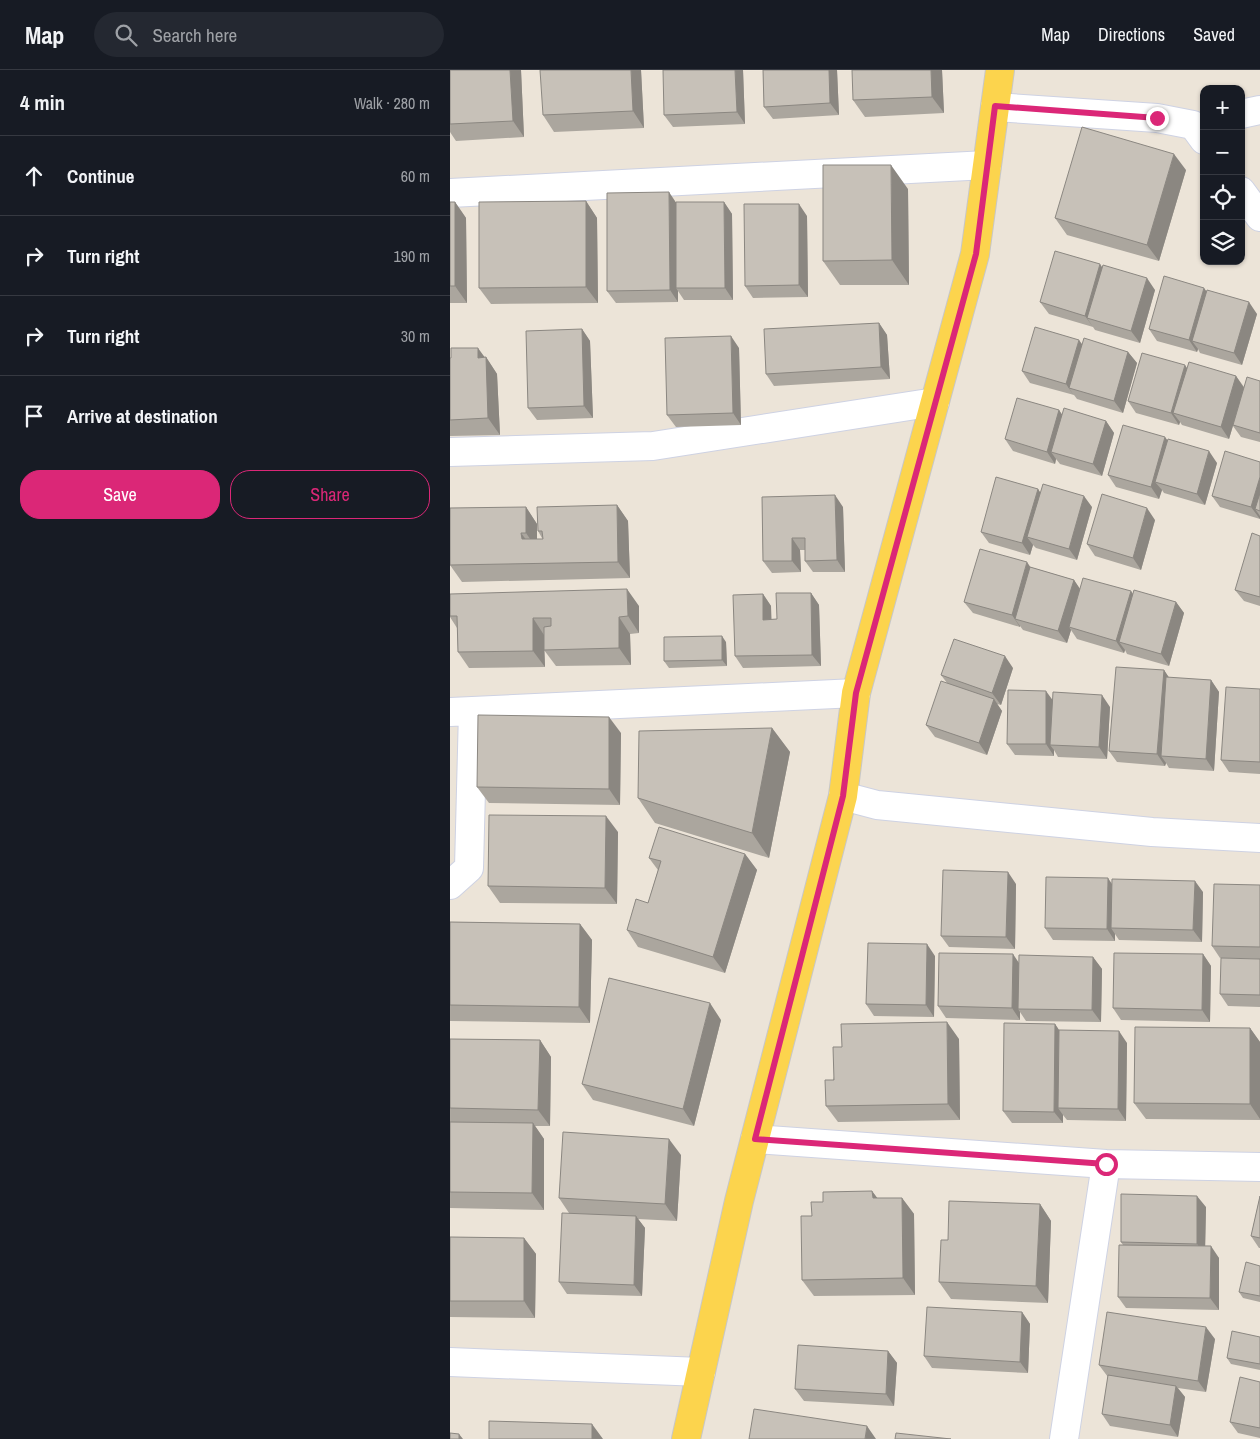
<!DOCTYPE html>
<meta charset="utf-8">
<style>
body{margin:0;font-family:"Archivo Narrow",sans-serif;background:#242831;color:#f1f3f6}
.controls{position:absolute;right:15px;top:15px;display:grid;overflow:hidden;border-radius:10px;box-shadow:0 1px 4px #0004}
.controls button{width:45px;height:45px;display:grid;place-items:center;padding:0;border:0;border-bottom:1px solid #363941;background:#171b24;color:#f1f3f6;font:25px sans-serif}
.stop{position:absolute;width:15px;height:15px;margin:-11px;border:4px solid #db2777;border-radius:50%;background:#fff}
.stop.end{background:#db2777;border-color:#fff;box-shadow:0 1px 5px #0008}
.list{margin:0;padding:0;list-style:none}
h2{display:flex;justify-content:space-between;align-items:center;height:65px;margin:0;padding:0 20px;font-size:21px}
h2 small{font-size:16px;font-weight:400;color:#9ea1a6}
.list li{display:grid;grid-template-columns:32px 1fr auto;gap:15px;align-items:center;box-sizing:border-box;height:80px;padding:0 20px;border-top:1px solid #363941}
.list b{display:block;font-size:19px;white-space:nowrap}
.list em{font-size:16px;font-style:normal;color:#9ea1a6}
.actions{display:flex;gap:10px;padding:15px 20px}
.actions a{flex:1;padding:11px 0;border:1px solid #db2777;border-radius:20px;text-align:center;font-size:18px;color:#db2777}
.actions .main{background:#db2777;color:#fff}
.icon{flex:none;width:28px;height:28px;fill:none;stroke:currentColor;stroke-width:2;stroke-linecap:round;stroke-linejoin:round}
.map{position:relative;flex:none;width:810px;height:1369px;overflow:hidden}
header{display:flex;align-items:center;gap:30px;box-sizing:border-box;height:70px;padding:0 25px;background:#171b24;border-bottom:1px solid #363941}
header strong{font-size:24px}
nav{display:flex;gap:28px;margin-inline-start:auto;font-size:18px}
.search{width:350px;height:45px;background:#242831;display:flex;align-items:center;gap:12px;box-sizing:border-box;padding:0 18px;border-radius:28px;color:#9ea1a6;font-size:19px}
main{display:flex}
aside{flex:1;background:#171b24}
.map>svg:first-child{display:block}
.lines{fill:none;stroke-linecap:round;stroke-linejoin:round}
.minor-casing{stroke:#ced2e3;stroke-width:30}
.tertiary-casing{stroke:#ced2e3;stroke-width:30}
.primary-casing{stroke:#c7c7c7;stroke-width:30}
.minor{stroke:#fff;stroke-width:28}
.tertiary{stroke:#fff;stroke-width:28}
.primary{stroke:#fcd44d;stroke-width:28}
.wall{fill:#aba69e}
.shaded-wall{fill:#8b8781}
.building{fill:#c7c1b8;stroke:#8b8781}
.route{stroke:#db2777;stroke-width:6}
</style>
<header>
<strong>Map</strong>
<div class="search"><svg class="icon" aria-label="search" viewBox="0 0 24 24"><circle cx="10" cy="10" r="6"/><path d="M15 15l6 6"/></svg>Search here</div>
<nav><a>Map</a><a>Directions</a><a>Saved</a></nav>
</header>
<main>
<aside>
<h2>4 min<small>Walk · 280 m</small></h2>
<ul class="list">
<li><svg class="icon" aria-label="ahead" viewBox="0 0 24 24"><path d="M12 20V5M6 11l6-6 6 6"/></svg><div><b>Continue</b></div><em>60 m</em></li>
<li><svg class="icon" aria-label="right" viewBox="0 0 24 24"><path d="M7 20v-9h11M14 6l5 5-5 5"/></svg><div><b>Turn right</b></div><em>190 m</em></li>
<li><svg class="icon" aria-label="right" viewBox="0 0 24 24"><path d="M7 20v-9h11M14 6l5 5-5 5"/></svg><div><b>Turn right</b></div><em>30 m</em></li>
<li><svg class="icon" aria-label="arrive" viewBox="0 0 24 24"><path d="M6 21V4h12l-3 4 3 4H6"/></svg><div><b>Arrive at destination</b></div></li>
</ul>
<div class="actions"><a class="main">Save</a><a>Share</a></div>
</aside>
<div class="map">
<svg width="810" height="1369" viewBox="0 0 810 1369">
<rect width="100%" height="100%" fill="#ece4d8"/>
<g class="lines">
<g class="minor-casing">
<path id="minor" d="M0,123L537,95
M0,382L203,376L485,332
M0,642L406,623
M393,726L427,735L702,762L810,768
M0,815L19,798L23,641
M305,1069L656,1094L810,1097
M614,1369L656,1094"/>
</g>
<g class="tertiary-casing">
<path id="tertiary" d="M545,37L707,48L743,55L754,70
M791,44L810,40
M791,121L810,147
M0,1292L251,1302"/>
</g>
<g class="primary-casing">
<path id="primary" d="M236,1369L289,1131L393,726L406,623L525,184L550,0"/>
</g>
<use href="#minor" class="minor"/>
<use href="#tertiary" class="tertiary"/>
<use href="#primary" class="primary"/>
</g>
<path class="wall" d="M0,0H71L74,67L6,71L0,62Z
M191,0L194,58L104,62L93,45Z
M293,0L295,54L223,57L214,45Z
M313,0H387L389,45L323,49L314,37Z
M492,0L494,43L415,47L403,30Z
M736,100L709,191L617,165L605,148Z
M458,119L459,215H390L373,191Z
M136,131L147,148L148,233L41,234L29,218Z
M0,132H5L16,148L17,233H0Z
M226,132H274L282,144L283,230H234L228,221V232L166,233L157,221Z
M357,146L358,227L303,228L295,216Z
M652,197L705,220L690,273L645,260L643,257L599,244L590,232Z
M757,222L807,244L792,295L750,283L748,279L747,282L707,271L699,259Z
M429,253L437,265L440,309L324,316L316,304Z
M132,259L140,271L143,348L87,350L78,338Z
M632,274L678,282L687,293L673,343L627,329L624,325L580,313L572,301Z
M289,278L291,355L226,357L217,345Z
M36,287L47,304L50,365L0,366V288Z
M737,298L786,306L794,317L810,311V372L791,367L783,356L779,369L732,355L730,352L729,355L686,343L678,331Z
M609,340L612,345L656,351L664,363L652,406L610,394L606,389L605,394L563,381L555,369Z
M718,370L767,393L755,435L714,423L712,420L709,429L666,417L658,405Z
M810,392V449L770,437L762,426Z
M588,419L590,423L642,437L627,490L586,478L583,475L580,485L539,473L531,462Z
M312,427L393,437L395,502H363L355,491V480H350L351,502L322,503L313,491Z
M167,435L178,451L180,508L12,512L0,495L76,437L87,454V469H93L92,468L88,461Z
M705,450L691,500L645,486L637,474Z
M810,466V536L794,531L785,520Z
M580,497L624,510L630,519L683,524L726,532L734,543L719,596L677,584L675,580L674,583L627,569L621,560L617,573L573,560L570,556V557L523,543L514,532Z
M361,523L369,535L371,596L293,598L285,586L313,524L321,536V550L327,549Z
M0,524L189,536V563L180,564L181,595L106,596L94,580L95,597L19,598L8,582L7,558L0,547Z
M276,572L277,596L219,598L214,591Z
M563,598L551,635L547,634L552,641L537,685L485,667L476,655L497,613L491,605Z
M714,600L719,608L761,610L769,622L764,701L719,698L716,693L715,696L667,692L659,681Z
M810,619V704L779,702L771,690Z
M603,630L660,637L657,689L608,687L604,680V686L565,685L557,674Z
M322,658L340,682L319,788L205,753L188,728Z
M171,663L170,735L39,733L27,717Z
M168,762L167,834L50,833L38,816Z
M295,784L307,800L275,903L188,877L177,860L198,833L208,800L199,788Z
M566,814L565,879L499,877L491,866Z
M662,814L753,822L752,872L669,870L665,864V871L603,870L595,858Z
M810,815V889L770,888L762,876Z
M0,852L130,854L142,870L140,953L0,951Z
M753,884L761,896L760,952L671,950L663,938Z
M485,886L484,947L424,946L416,934Z
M643,887L652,899L651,952L576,951L570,942V950L496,948L488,936L569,893Z
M810,889V937L778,936L770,924Z
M271,950L244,1056L143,1030L132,1014Z
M605,954L609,960L677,973L676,1051L617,1050L613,1045V1053H562L553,1041Z
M800,958L810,972V1050L696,1049L684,1033Z
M0,969L90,970L101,987L100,1056H85L94,1069V1140L0,1138Z
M509,969L510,1050L388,1052L376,1036L392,977Z
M231,1085L227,1151L188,1149L195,1158L192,1226L117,1224L109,1212L119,1143L109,1128Z
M422,1121L427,1128H452L464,1144L465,1225L364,1226L352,1210L362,1146L373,1132Z
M810,1126V1178H809L801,1166Z
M590,1134L601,1151L598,1233L501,1229L489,1212L498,1170Z
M756,1137L755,1176L769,1188V1240L676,1238L668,1227L673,1175L671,1172Z
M0,1167L74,1168L86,1184L85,1248L0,1247Z
M810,1196V1232L793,1228L789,1222Z
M572,1242L580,1254L578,1303L482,1298L474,1286Z
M810,1267V1300L781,1294L777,1288Z
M765,1269L756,1322L728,1318L735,1327L728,1367L660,1356L652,1344L658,1307L649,1295Z
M438,1281L447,1293L444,1336L354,1331L345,1319Z
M810,1312V1368L788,1363L780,1352Z"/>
<path class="shaded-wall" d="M60,0H71L74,67L63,51Z
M181,0H191L194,58L183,41Z
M285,0H293L295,54L287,42Z
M379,0H387L389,45L380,33Z
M481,0H492L494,43L482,27Z
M724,84L736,100L709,191L697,175Z
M441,95L458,119L459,215L442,190Z
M219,122L227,134L226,218L228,221V232L220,220Z
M136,131L147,148L148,233L136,217Z
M5,132L16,148L17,233L5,216Z
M274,132L282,144L283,230L275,218Z
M349,134L357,146L358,227L349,215Z
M650,194L658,206L637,248L643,257L635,246Z
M697,208L705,220L690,273L681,261Z
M754,218L763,230L742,271L748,279L747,282L739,270Z
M799,232L807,244L792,295L784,283Z
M429,253L437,265L440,309L431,297Z
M132,259L140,271L143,348L134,336Z
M281,266L289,278L291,355L283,343Z
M629,270L637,281L619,318L624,326L616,314Z
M28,278L36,289V287L47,304L50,365L38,348L28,288Z
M678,282L687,293L673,343L664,331Z
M735,295L743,307L723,343L730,352L729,355L721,343Z
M786,306L794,318L779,369L771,357Z
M609,340L617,352L601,382L606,389L605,394L597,382Z
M656,351L664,363L652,406L643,394Z
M715,367L724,379L705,412L712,420L709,429L701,417Z
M759,381L767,393L755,435L747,424Z
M810,407V441L805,439L810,446V449L801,437Z
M588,419L596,431L577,467L583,475L580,485L572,473Z
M385,425L393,437L395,502L387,490Z
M634,426L642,437L627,490L619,479Z
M167,435L178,451L180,508L168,492Z
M76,437L87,454V479L76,463Z
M697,438L705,450L691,500L683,488Z
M71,463L83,479L72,469Z
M342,468L350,480L351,502L342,491Z
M577,492L585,504L565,549L570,556V557L562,545Z
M624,510L632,522L619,557L621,560L617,573L608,561Z
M177,519L189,536V563L178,546Z
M681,521L689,533L669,572L675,580L674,583L666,571Z
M361,523L369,535L371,596L362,585Z
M313,524L321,536L322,562L313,550Z
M726,532L734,543L719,596L711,584Z
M169,547L180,564L181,595L169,578Z
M83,548L94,565L95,597L83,581Z
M272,566L276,572L277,596L272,590Z
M555,586L563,598L551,635L542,623Z
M714,600L722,612L711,686L716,693L715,696L707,684Z
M761,610L769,622L764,701L756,689Z
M596,621L604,632L600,675L604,680V686L596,674Z
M652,625L660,637L657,689L649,677Z
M544,629L552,641L537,685L529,673Z
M159,647L171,663L170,735L159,719Z
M322,658L340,682L319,788L302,763Z
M156,746L168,762L167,834L155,818Z
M295,784L307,800L275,903L263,887Z
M558,802L566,814L565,879L556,867Z
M658,808L666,820L661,858L665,864V871L657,859Z
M745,811L753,822L752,872L743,860Z
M130,854L142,870L140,953L129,937Z
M477,874L485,886L484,947L476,935Z
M563,884L571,896L568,939L570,942V950L562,938Z
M753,884L761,896L760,952L752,940Z
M643,887L652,899L651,952L642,940Z
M260,933L271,950L244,1056L233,1039Z
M497,952L509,969L510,1050L498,1034Z
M605,954L613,966L608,1038L613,1045V1053L604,1042Z
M800,958L810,972V1049L800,1034Z
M669,961L677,973L676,1051L668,1039Z
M90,970L101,987L100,1056L88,1040Z
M83,1053L94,1069V1140L82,1123Z
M219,1069L231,1085L227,1151L215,1134Z
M422,1121L434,1137L423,1128Z
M747,1126L756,1137L755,1185L747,1174Z
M452,1128L464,1144L465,1225L453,1208Z
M590,1134L601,1151L598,1233L586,1216Z
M186,1146L195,1158L192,1226L184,1215Z
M74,1168L86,1184L85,1248L74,1231Z
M761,1176L769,1188V1240L760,1228Z
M572,1242L580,1254L578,1303L570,1292Z
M756,1257L765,1269L756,1322L748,1311Z
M438,1281L447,1293L444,1336L436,1324Z
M726,1316L735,1327L728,1367L720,1355Z
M142,1354L153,1369H142Z
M417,1356L426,1369H415Z
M9,1364L13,1369H9Z"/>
<path class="building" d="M0,0H60L63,51L0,54Z
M90,0H181L183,41L93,45Z
M213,0H285L287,42L214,45Z
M313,0H379L380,33L314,37Z
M402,0H481L482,27L403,30Z
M632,57L724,84L697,175L605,148Z
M373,95H441L442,190L373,191Z
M219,122L220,220L157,221V123Z
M136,131V217L29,218V132Z
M0,132H5V216H0Z
M226,132H274L275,218H226Z
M294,134H349V215L295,216Z
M605,181L650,194L635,246L590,232Z
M653,195L697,208L681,261L637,248Z
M714,206L754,218L739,270L699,259Z
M757,220L799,232L784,283L742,271Z
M429,253L431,297L316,304L314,259Z
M585,257L629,270L616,314L572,301Z
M132,259L134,336L78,338L76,261Z
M281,266L283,343L217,345L215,268Z
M634,268L678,282L664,331L619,318Z
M1,278H28V288L36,287L38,348L0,350V288H1Z
M692,283L735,295L721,343L678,331Z
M739,292L786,306L771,357L723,343Z
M797,307L810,311V363L783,355Z
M567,328L609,340L597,382L555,369Z
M614,338L656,351L643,394L601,382Z
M673,355L715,367L701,417L658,405Z
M718,369L759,381L747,424L705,412Z
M775,381L810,392V407L801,437L762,426Z
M546,407L588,419L572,473L531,462Z
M593,414L634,426L619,479L577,467Z
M810,423V441L805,439Z
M652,424L697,438L683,488L637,474Z
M385,425L387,490L355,491V468H342V491H313L312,427Z
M167,435L168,492L0,495V438L76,437V463H71L72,469H93L92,461H88L87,437Z
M802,463L810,466V527L785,520Z
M530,479L577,492L562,545L514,532Z
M580,497L624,510L608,561L565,549Z
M633,508L681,521L666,571L619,557Z
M177,519L178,546L169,547V578L94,580V557L101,556V548H83V581L8,582L7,546H0V524Z
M684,520L726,532L711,584L669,572Z
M326,523H361L362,585L285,586L283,525L313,524V550L327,549Z
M272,566V590L214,591V567Z
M504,569L555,586L542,623L491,605Z
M666,597L714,600L707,684L659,681Z
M716,607L761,610L756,689L711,686Z
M491,611L544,629L529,673L476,655Z
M776,617L810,619V692L771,690Z
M558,620L596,621V674H557Z
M603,622L652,625L649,677L600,675Z
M28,645L159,647V719L27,717Z
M322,658L302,763L188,728L189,661Z
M39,745L156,746L155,818L38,816Z
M209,757L295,784L263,887L177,860L186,829L198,833L211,791L199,788Z
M493,800L558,802L556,867L491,866Z
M596,807L658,808L657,859L595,858Z
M662,809L745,811L743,860L661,858Z
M764,814L810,815V877L762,876Z
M0,852L130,854L129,937L0,935Z
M418,873L477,874L476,935L416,934Z
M489,883L563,884L562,938L488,936Z
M664,883L753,884L752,940L663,938Z
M569,885L643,887L642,940L568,939Z
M771,888L810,889V925L770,924Z
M159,908L260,933L233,1039L132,1014Z
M497,952L498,1034L376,1036L375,1010H384L383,977H392L391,954Z
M554,953L605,954L604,1042L553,1041Z
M685,957L800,958V1034L684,1033Z
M609,960L669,961L668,1039L608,1038Z
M0,969L90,970L88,1040L0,1038Z
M0,1052L83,1053L82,1123L0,1122Z
M113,1062L219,1069L215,1134L109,1128Z
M422,1121L423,1128H452L453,1208L352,1210L351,1146H362L361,1132H373V1122Z
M671,1124L747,1126V1174L671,1172Z
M810,1126V1168L801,1166Z
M499,1131L590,1134L586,1216L489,1212L491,1170H498Z
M112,1143L186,1146L184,1215L109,1212Z
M0,1167L74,1168V1231H0Z
M669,1175L761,1176L760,1228L668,1227Z
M796,1192L810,1196V1226L789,1222Z
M477,1237L572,1242L570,1292L474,1286Z
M657,1242L756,1257L748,1311L649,1295Z
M782,1261L810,1267V1294L777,1288Z
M348,1275L438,1281L436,1324L345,1319Z
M658,1305L726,1316L720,1355L652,1344Z
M790,1307L810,1312V1358L780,1352Z
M304,1339L417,1356L415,1369H299Z
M39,1351L142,1354V1369H39Z
M0,1363L9,1364V1369H0Z
M446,1363L501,1369H445Z"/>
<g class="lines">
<path class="route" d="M656,1094L305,1069L393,726L406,623L526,184L545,36L707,48"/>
</g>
</svg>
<div class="controls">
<button>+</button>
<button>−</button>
<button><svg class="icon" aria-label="locate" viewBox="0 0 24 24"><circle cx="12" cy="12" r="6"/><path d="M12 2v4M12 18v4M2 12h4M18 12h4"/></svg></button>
<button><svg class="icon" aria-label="layers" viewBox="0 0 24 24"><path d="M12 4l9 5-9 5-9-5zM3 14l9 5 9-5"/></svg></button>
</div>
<div class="stop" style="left:656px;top:1094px"></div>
<div class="stop end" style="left:707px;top:48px"></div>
</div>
</main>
